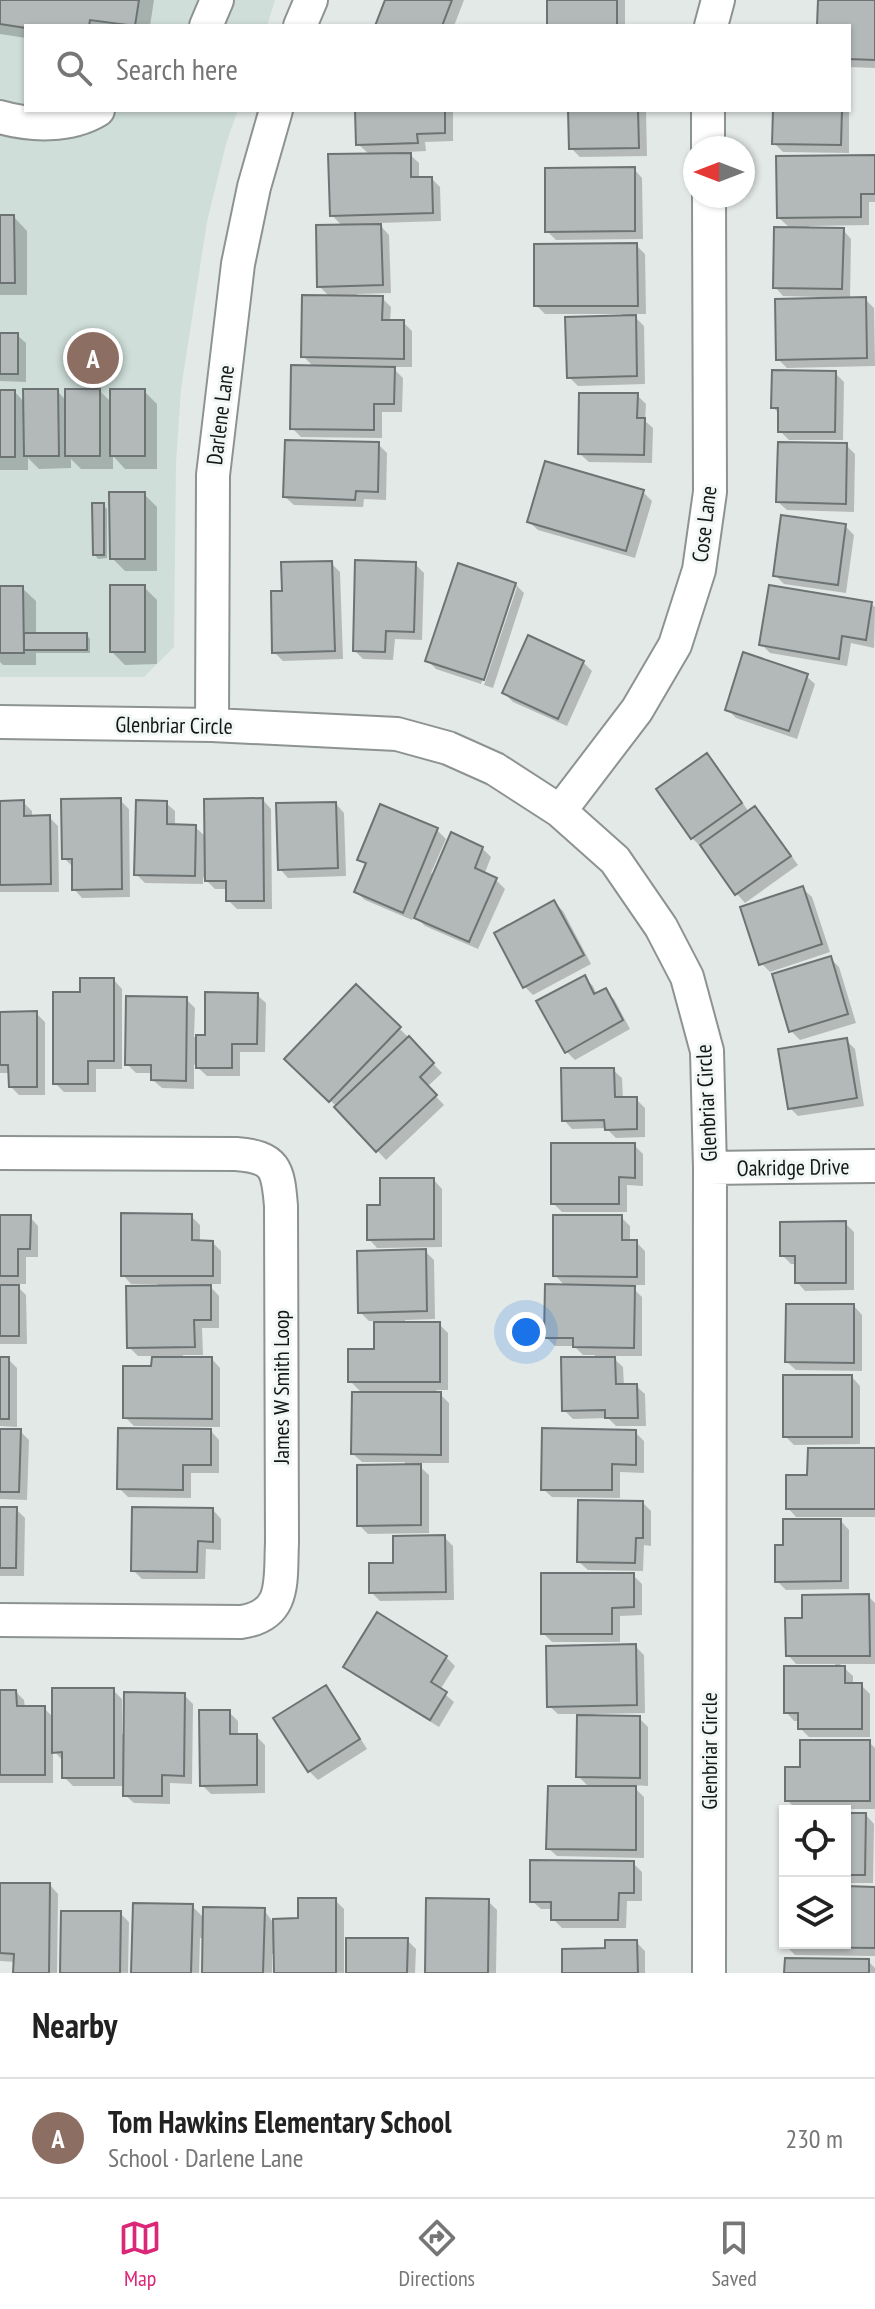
<!DOCTYPE html>
<meta charset="utf-8">
<style>
body{margin:0;font-family:"PT Sans Narrow",sans-serif;background:#f2f2f2;color:#222}
.controls{position:absolute;right:24px;bottom:24px;display:grid;overflow:hidden;border-radius:0px;box-shadow:0 2px 6px #0004}
.controls button{width:72px;height:72px;display:grid;place-items:center;padding:0;border:0;border-bottom:2px solid #e0e0e0;background:#fff;color:#222;font:40px sans-serif}
.compass{position:absolute;left:683px;top:136px;width:72px;height:72px;border-radius:50%;background:#fff;box-shadow:0 2px 6px #0004;rotate:270deg}
.you{position:absolute;left:526px;top:1332px;width:28px;height:28px;margin:-20px;border:6px solid #fff;border-radius:50%;background:#1a73e8;box-shadow:0 0 0 12px #1a73e833}
.badge{display:grid;place-items:center;width:52px;height:52px;border-radius:50%;background:#db2777;color:#fff;font-size:26px;font-weight:700}
.pin{position:absolute;translate:-50% -50%;border:4px solid #fff;box-shadow:0 2px 8px #0006}
.list{margin:0;padding:0;list-style:none}
h2{display:flex;justify-content:space-between;align-items:center;height:104px;margin:0;padding:0 32px;font-size:34px}
h2 small{font-size:26px;font-weight:400;color:#767676}
.list li{display:grid;grid-template-columns:52px 1fr auto;gap:24px;align-items:center;box-sizing:border-box;height:120px;padding:0 32px;border-top:2px solid #e0e0e0}
.list b{display:block;font-size:30px;white-space:nowrap}
.list p{margin:0;font-size:26px;white-space:nowrap;color:#767676}
.list em{font-size:26px;font-style:normal;color:#767676}
.icon{flex:none;width:44px;height:44px;fill:none;stroke:currentColor;stroke-width:2;stroke-linecap:round;stroke-linejoin:round}
.map{position:relative;flex:none;width:875px;height:1973px;overflow:hidden}
.search{position:absolute;background:#fff;box-shadow:0 2px 6px #0004;left:24px;right:24px;top:24px;height:88px;display:flex;align-items:center;gap:20px;box-sizing:border-box;padding:0 28px;border-radius:0px;color:#767676;font-size:30px}
.sheet{height:224px;background:#fff}
nav{display:flex;justify-content:space-around;align-items:center;box-sizing:border-box;height:112px;border-top:2px solid #e0e0e0;background:#fff;font-size:22px;color:#767676}
nav a{display:grid;justify-items:center;gap:4px}
nav .on{color:#db2777}
.map>svg:first-child{display:block}
.built{fill:#cfded9}
.shadow{fill:#0003}
.building{fill:#b2b9b8;stroke:#6d7373;stroke-width:2}
.lines{fill:none;stroke-linecap:round;stroke-linejoin:round}
.minor-casing{stroke:#8d9391;stroke-width:36}
.minor{stroke:#fff;stroke-width:32}
.labels{text-anchor:middle;stroke-width:6;stroke-linejoin:round;paint-order:stroke}
.street-label{font-size:22px;fill:#141716;stroke:#f0f7f4}
</style>
<div class="map">
<svg width="875" height="1973" viewBox="0 0 875 1973">
<rect width="100%" height="100%" fill="#e3e9e7"/>
<path class="built" d="M0,0H275L267,26H26V110H238L226,144L207,222L181,389L176,463L174,647L144,677H0Z"/>
<path class="shadow" d="M0,0H154L150,26H26V38L0,34Z
M388,0H464L454,26H378Z
M549,0H625V26H549Z
M820,0H875V68L849,67V26H819Z
M849,93V153L783,152L774,143L775,110H849Z
M357,110H453V141L425,142L426,151L407,152L419,163V179H432L440,187L441,221L378,223L389,235L391,293L357,294V298H382L391,307L390,322H403L412,331V367H392L403,378L402,412H382V438L301,437L292,428L315,368L303,356L330,297L319,286L343,227L332,215L370,155L358,144Z
M570,110H646L647,156L580,157L571,148Z
M875,157V202H869V225L809,226V230H843L851,239L850,299H865L874,308L875,366L787,368L778,359L818,300V297L783,296L775,287L791,229L779,218Z
M634,169L642,178L643,239L556,240L547,231Z
M0,217H14L27,231V295H0Z
M636,245L645,254L646,314H632L644,326L645,384L578,386L569,377L622,318V314H545L536,305Z
M0,335H17L26,343V382L0,381Z
M835,373L844,382L843,440H789L780,431V415L773,407Z
M57,391L67,401L100,391L112,403L144,391L157,404V469H125L113,456V469H81L71,459V468L39,469L28,458V470H0V392H15L25,403Z
M637,395L646,404L645,421L653,428L652,463L589,462L580,454Z
M378,444L387,453L386,500L364,499L363,507L294,505L285,497Z
M846,445L855,454L854,512L787,510L778,502Z
M643,492L652,501L635,558L538,530L529,522Z
M144,494L157,507V571H125L112,558Z
M103,505L107,509V558L98,559L95,555Z
M845,526L854,535L846,593L784,584L775,575Z
M331,563L340,572L343,659L283,661L274,652L284,593Z
M415,564L424,573L422,640L395,639L393,660L363,659L355,651Z
M515,584L524,593L493,688L484,685L517,587H513L481,684L436,669L427,660Z
M144,587L157,600V664L125,665L112,652Z
M0,588H22L36,601V635H87L90,639V653H36V665H3L0,662Z
M871,604L875,607L874,648L851,643L847,666L770,653L761,644Z
M583,662L592,671L567,726L513,702L504,693Z
M806,676L815,684L797,739L736,718L727,709Z
M707,756L715,764L749,812L755,808L764,817L798,865L745,903L737,894L703,846L701,847L692,838L659,789Z
M120,800L129,809L130,897L82,898L74,889V868L64,858Z
M263,800L271,809L272,909H237L228,900V889H215L203,877V884L145,883L136,874L166,803L175,811V826L195,827L206,837Z
M23,802L32,811V818L49,817L58,826L59,892H0V803Z
M336,804L344,813L346,876L288,878L280,869Z
M437,830L446,839L431,873L435,875L482,848L491,857L484,875L496,880L505,889L478,949L425,926L414,915L412,920L365,900L356,892L367,866L360,859Z
M803,889L812,897L830,952L770,972L761,963Z
M554,902L563,911L591,964L533,995L525,987Z
M830,958L839,967L856,1023L800,1040L791,1031Z
M584,977L593,986L597,995L605,991L614,999L630,1029L575,1060L566,1051Z
M114,980L122,989V1069H96V1092H64L55,1083Z
M356,986L408,1037L442,1073L427,1087L444,1105L386,1160L337,1107L287,1059Z
M257,995L266,1003L265,1052H240V1076H207L194,1064V1089L162,1088L153,1080V1073H136L127,1064L186,999L195,1008L194,1037H207Z
M36,1013L45,1022V1095H19L11,1087L10,1073H0V1014Z
M846,1040L855,1049L864,1106L798,1116L790,1108Z
M613,1070L622,1078L623,1099H636L645,1108V1137L616,1138L606,1128L572,1129L564,1120Z
M634,1145L643,1154V1186L627,1185V1212H562L553,1203Z
M434,1180L442,1189V1247L377,1248L369,1239L382,1208Z
M191,1216L200,1225V1242L213,1243L221,1251V1284H208L219,1296V1328H202L203,1355H183V1359H212L220,1368V1427L134,1426L125,1417L153,1368L154,1356H138L129,1347L158,1284H131L123,1275Z
M0,1217H30L38,1226V1257H26V1284H15L26,1295L27,1344H0Z
M621,1217L630,1226V1242H636L645,1251V1285H630L642,1297V1356H611L623,1367L624,1386H636L645,1394L646,1426H616L608,1418L573,1419L564,1410L595,1359V1355H583L574,1346H555L546,1337L566,1287L555,1275Z
M845,1223L854,1232V1290L805,1291L797,1282V1264H791L782,1255Z
M425,1251L434,1260L435,1319L405,1320V1324H439L448,1333V1390H436L449,1403V1463H416L429,1475V1533L368,1534L359,1525L405,1466V1462H362L353,1454L363,1394L350,1381L376,1351V1321H369L360,1312Z
M854,1306L862,1315V1371L796,1370L787,1362Z
M0,1359H8L17,1368V1427L0,1426Z
M852,1377L860,1386V1444L794,1445L785,1436Z
M0,1431H20L29,1440L27,1500L0,1499Z
M211,1431L219,1440V1473H191V1498L128,1497L119,1488Z
M635,1432L644,1441V1473L620,1472V1498L552,1497L543,1489Z
M875,1450V1517H796L788,1508L809,1477Z
M643,1503L651,1511V1546L644,1545L643,1571L588,1570L579,1562Z
M0,1509H16L25,1518L24,1576H0Z
M213,1510L221,1519V1550L206,1549L205,1579H142L133,1570Z
M841,1521L849,1530V1589L786,1590L777,1581L785,1547Z
M444,1537L453,1546L454,1600L380,1601L371,1592Z
M633,1575L642,1584V1615L620,1616V1642H552L543,1633Z
M868,1596L875,1603V1664H840L853,1676V1685H861L870,1694V1737H809L800,1728V1721H794L786,1712L836,1668L835,1664H796L788,1655L804,1620Z
M635,1646L644,1655L645,1713L595,1714V1717L639,1718L648,1727V1786L632,1785L644,1797V1858L557,1856L548,1848L590,1788L578,1776L579,1714H558L549,1706Z
M446,1657L455,1666L440,1690L454,1702L439,1727L354,1675L345,1666Z
M325,1687L334,1696L367,1749L318,1780L309,1771Z
M113,1690L122,1699V1734H126L184,1695L193,1704L192,1784L170,1783V1804L134,1803L125,1795V1786H73L64,1777V1762L53,1750V1783H0V1692H16L24,1700L25,1708H44L54,1718Z
M229,1712L238,1721V1736H256L265,1745V1793L211,1794L202,1785Z
M869,1742L875,1748V1809H796L787,1800Z
M845,1815H866L874,1824L873,1883H845Z
M633,1863L642,1872V1901H627L626,1928H562L553,1919V1909H541L532,1901Z
M0,1885H50L58,1894L57,1973H15L16,1962L0,1961Z
M845,1888L875,1889V1956L795,1955L786,1946V1943H845Z
M335,1900L344,1909V1973H276V1954H272V1973H204V1938H200L199,1973H133L192,1906L204,1918L264,1910L272,1921L300,1920Z
M488,1901L497,1910L496,1973H427Z
M120,1913L129,1922L128,1973H62Z
M407,1940L416,1949L415,1973H348Z
M636,1942L645,1951V1973H564L607,1950Z
M868,1961L875,1968V1973H786Z"/>
<path class="building" d="M0,0H139L135,26L90,20L89,26H26V28L0,24Z
M385,0H452L442,26H375Z
M547,0H617V26H547Z
M818,0H875V60L849,59V26H817Z
M355,110H445V133L417,134L418,143L356,145Z
M568,110H638L639,148L569,149Z
M773,110H842L841,145L772,144Z
M411,153V177H432L433,213L330,216L328,154Z
M875,155V194H861V217L777,218L776,156Z
M635,167V231L545,232V168Z
M0,215H14L15,283H0Z
M381,224L383,285L317,287L316,225Z
M774,227L844,228L842,289L773,288Z
M637,243L638,306H534V244Z
M302,295L383,296L382,320H404V359L301,357Z
M866,297L867,358L776,360L775,299Z
M636,315L637,376L567,378L565,317Z
M0,333H18V374H0Z
M291,365L395,367L394,404H374V430L290,429Z
M772,370L836,371L835,432H778V408H771Z
M23,389H58L59,456H24Z
M65,389H100V456H65Z
M110,389H145V456H110Z
M0,390H15V457H0Z
M579,393H638L637,418H645L644,455L578,454Z
M285,440L379,442L378,492L356,491L355,500L283,497Z
M778,442L847,443L846,504L776,502Z
M545,461L644,490L626,551L527,522Z
M109,492H145V559H110Z
M92,503H104V555H93Z
M781,515L846,524L838,585L773,576Z
M355,560L416,562L414,632L386,631L385,652L353,651Z
M332,561L335,651L272,653L271,591H282L281,562Z
M458,563L516,583L484,680L425,661Z
M110,585H145V652H110Z
M769,585L872,602L866,640L842,636L839,659L759,645Z
M0,586H23L24,653H0Z
M24,633H87V650H24Z
M528,635L584,661L558,719L502,693Z
M743,652L808,674L789,731L725,710Z
M707,753L742,803L691,839L656,789Z
M121,798L122,889L72,890V859H62L61,799Z
M263,798L264,901H226V881H205L204,799Z
M24,800V816L50,815L51,884L0,885V801Z
M136,800L167,801V824L196,825L195,876L134,875Z
M336,802L338,868L278,870L276,803Z
M380,804L438,828L403,913L354,892L366,863L357,860Z
M755,806L791,856L735,895L700,845Z
M451,832L483,847L475,868L497,878L469,942L414,918Z
M803,886L822,944L759,965L740,907Z
M554,900L584,955L523,988L494,933Z
M831,956L848,1014L789,1032L772,974Z
M585,975L594,994L606,988L623,1020L565,1053L536,1001Z
M80,978H114V1061H88V1084H53V992H80Z
M356,984L401,1027L329,1102L284,1059Z
M205,992L258,993L257,1044H232V1068H196V1035H205Z
M126,996L187,997L186,1081L151,1080V1065H125Z
M37,1011V1087H9L8,1065H0V1012Z
M409,1036L434,1063L420,1077L437,1095L376,1152L334,1107Z
M847,1038L857,1098L788,1109L778,1049Z
M561,1068H614L615,1097H637V1129L605,1130L604,1120L562,1121Z
M551,1143H635V1178L619,1177V1204H551Z
M380,1178H434V1239L367,1240V1205H380Z
M121,1213L192,1214V1240L213,1241V1276H121Z
M0,1215H31L30,1249H18V1276H0Z
M553,1215H622V1240H637V1277L553,1276Z
M846,1221V1283H795V1256H780V1222Z
M426,1249L427,1311L358,1313L357,1251Z
M545,1284L635,1286L634,1348L573,1347V1338H544Z
M0,1285H19V1336H0Z
M211,1285V1320H194L195,1347L127,1348L126,1286Z
M786,1304H854V1363L785,1362Z
M374,1322H440V1382H348V1349H374Z
M0,1357H9V1419H0Z
M152,1357H212V1419L123,1418V1366H151Z
M561,1357H615L616,1384H637L638,1418H605V1410L562,1411Z
M783,1375H852V1437H783Z
M352,1392H441V1455L351,1454Z
M118,1428L211,1429V1465H183V1490L117,1489Z
M542,1428L636,1430V1465L612,1464V1490H541Z
M0,1429H21L19,1492H0Z
M808,1448H875V1509H786V1475H807Z
M421,1464V1525L357,1526V1465Z
M578,1500L643,1501V1538H636L635,1563L577,1562Z
M0,1507H17L16,1568H0Z
M132,1507L213,1508V1542L198,1541L197,1572L131,1571Z
M783,1519H841V1581L775,1582V1545H783Z
M445,1535L446,1592L369,1593V1563H393V1536Z
M541,1573H634V1607L612,1608V1634H541Z
M869,1594L870,1656H786L785,1618H802V1595Z
M377,1612L447,1656L431,1682L447,1692L430,1720L343,1667Z
M636,1644L637,1705L547,1707L546,1646Z
M784,1666H845V1683H862V1729H798V1713H784Z
M326,1685L360,1739L308,1772L273,1718Z
M52,1688H114V1778H62V1752L52,1753Z
M0,1690H16L17,1706H45V1775H0Z
M124,1692L185,1693L184,1776L162,1775V1796H123Z
M199,1710H230V1734H257V1785L200,1786Z
M577,1715L640,1716V1778L576,1777Z
M800,1740H870V1801H785V1767H800Z
M548,1786H636V1850L546,1849Z
M845,1813H866L865,1875H845Z
M530,1860L634,1861V1893H619L618,1920H551V1902H530Z
M0,1883H50L49,1973H13L14,1954L0,1953Z
M845,1886L875,1887V1948L784,1947V1911L785,1943H845Z
M298,1898H336V1973H274L273,1919L298,1918Z
M426,1898L489,1899L488,1973H425Z
M133,1903L193,1904L191,1973H131Z
M203,1907L265,1908L263,1973H202Z
M61,1911H121L120,1973H60Z
M346,1938H408L407,1973H346Z
M605,1940H637L638,1973H562V1949L605,1948Z
M785,1958L869,1959V1973H784Z"/>
<g class="lines">
<g class="minor-casing">
<path id="minor" d="M206,26L217,0
M300,26L311,0
M711,26L718,0
M708,110V148
M0,117C31,126 70,127 98,110
M0,722L212,725L397,734L448,748L495,769L560,811L615,860L661,927L687,977L707,1051L710,1168L709,1973
M212,725L213,475L238,264L254,187L276,110
M560,811L637,710L675,645L699,570L710,492L709,196
M0,1153L236,1154C276,1157 278,1169 281,1206L282,1543C280,1581 287,1615 241,1622L0,1620
M710,1168L875,1166"/>
</g>
<use href="#minor" class="minor"/>
</g>
<g class="labels">
<g class="street-label">
<text transform="translate(220 415) rotate(-83)" y="8">Darlene Lane</text>
<text transform="translate(704 524) rotate(-83)" y="8">Cose Lane</text>
<text transform="translate(174 725) rotate(1)" y="8">Glenbriar Circle</text>
<text transform="translate(706 1103) rotate(-93)" y="8">Glenbriar Circle</text>
<text transform="translate(793 1167) rotate(-1)" y="8">Oakridge Drive</text>
<text transform="translate(281 1387) rotate(-90)" y="8">James W Smith Loop</text>
<text transform="translate(709 1751) rotate(-90)" y="8">Glenbriar Circle</text>
</g>
</g>
</svg>
<div class="controls">
<button><svg class="icon" aria-label="locate" viewBox="0 0 24 24"><circle cx="12" cy="12" r="6"/><path d="M12 2v4M12 18v4M2 12h4M18 12h4"/></svg></button>
<button><svg class="icon" aria-label="layers" viewBox="0 0 24 24"><path d="M12 4l9 5-9 5-9-5zM3 14l9 5 9-5"/></svg></button>
</div>
<svg class="compass" viewBox="-18 -18 36 36"><path d="M0-13l5 13h-10z" fill="#e53935"/><path d="M0 13l5-13h-10z" fill="#767676"/></svg>
<div class="you"></div>
<div class="pin badge" style="left:93px;top:358px;background:#8d6e63">A</div>
<div class="search"><svg class="icon" aria-label="search" viewBox="0 0 24 24"><circle cx="10" cy="10" r="6"/><path d="M15 15l6 6"/></svg>Search here</div>
</div>
<section class="sheet">
<h2>Nearby<small></small></h2>
<ul class="list">
<li><span class="badge" style="background:#8d6e63">A</span><div><b>Tom Hawkins Elementary School</b><p>School · Darlene Lane</p></div><em>230 m</em></li>
</ul>
</section>
<nav>
<a class="on"><svg class="icon" aria-label="map" viewBox="0 0 24 24"><path d="M3 6l6-2 6 2 6-2v14l-6 2-6-2-6 2zM9 4v14M15 6v14"/></svg>Map</a>
<a><svg class="icon" aria-label="directions" viewBox="0 0 24 24"><path d="M12 3l9 9-9 9-9-9zM9 14v-3h6M13 9l2 2-2 2"/></svg>Directions</a>
<a><svg class="icon" aria-label="saved" viewBox="0 0 24 24"><path d="M7 4h10v16l-5-4-5 4z"/></svg>Saved</a>
</nav>
